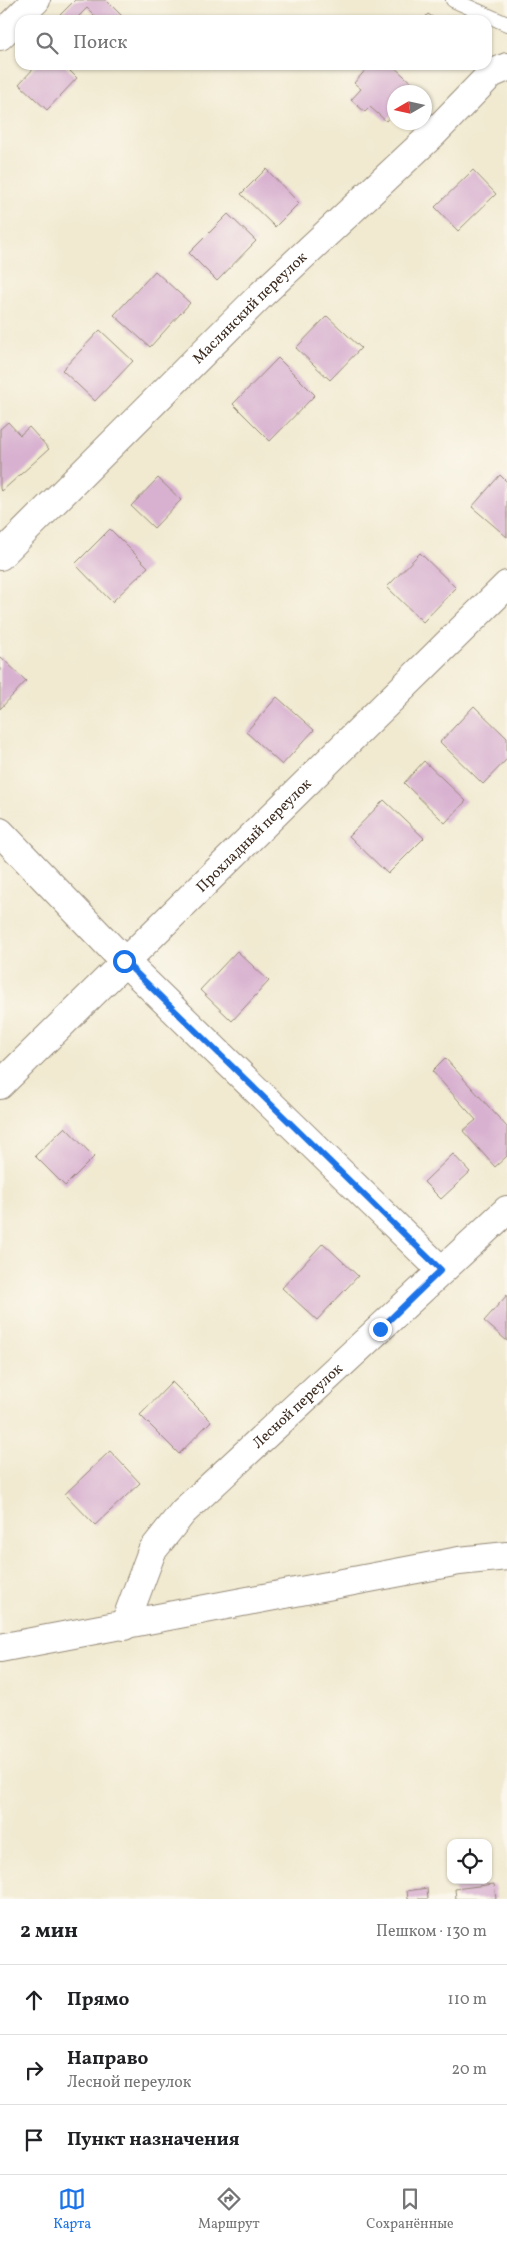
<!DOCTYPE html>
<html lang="ru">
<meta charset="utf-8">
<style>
body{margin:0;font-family:Vollkorn,serif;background:#f6f6f6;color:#202124}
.controls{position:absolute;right:15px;bottom:15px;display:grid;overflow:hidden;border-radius:10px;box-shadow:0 1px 4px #0004}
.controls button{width:45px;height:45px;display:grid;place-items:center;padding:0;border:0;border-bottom:1px solid #e0e0e0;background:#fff;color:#202124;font:25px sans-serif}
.compass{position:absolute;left:387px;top:85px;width:45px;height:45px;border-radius:50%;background:#fff;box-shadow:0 1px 4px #0004;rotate:261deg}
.stop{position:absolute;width:15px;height:15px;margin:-11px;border:4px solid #1a73e8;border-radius:50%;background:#fff}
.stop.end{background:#1a73e8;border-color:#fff;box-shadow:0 1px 5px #0008}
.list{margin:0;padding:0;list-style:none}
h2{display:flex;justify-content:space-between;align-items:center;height:65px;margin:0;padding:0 20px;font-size:21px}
h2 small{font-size:16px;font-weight:400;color:#757577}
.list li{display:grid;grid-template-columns:32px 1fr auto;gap:15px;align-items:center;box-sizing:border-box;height:70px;padding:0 20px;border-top:1px solid #e0e0e0}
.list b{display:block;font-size:19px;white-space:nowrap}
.list p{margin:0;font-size:16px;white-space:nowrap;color:#757577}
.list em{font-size:16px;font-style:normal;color:#757577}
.icon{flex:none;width:28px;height:28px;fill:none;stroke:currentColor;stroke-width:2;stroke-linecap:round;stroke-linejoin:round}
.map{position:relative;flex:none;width:507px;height:1899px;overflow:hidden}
.search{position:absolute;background:#fff;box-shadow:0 1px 4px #0004;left:15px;right:15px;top:15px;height:55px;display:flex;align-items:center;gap:12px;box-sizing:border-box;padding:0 18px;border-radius:15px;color:#757577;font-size:19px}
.sheet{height:275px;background:#fff}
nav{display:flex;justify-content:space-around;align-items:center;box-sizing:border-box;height:70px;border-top:1px solid #e0e0e0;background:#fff;font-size:14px;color:#757577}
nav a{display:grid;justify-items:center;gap:2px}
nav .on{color:#1a73e8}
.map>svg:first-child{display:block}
.building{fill:#d8b1d0}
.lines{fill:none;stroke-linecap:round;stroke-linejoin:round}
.service-casing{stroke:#968a78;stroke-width:16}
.minor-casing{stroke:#968a78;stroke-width:30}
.service{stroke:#fff;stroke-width:14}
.minor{stroke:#fff;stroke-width:28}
.route{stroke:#1a73e8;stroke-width:6}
.labels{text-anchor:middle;stroke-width:5;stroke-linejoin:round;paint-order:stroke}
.street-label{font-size:15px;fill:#3b2a1e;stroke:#fbf7ec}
</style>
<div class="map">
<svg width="507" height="1899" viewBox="0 0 507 1899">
<rect width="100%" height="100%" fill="#fbf7ec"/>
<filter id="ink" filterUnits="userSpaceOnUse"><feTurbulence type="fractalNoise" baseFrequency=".02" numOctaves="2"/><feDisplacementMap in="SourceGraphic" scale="10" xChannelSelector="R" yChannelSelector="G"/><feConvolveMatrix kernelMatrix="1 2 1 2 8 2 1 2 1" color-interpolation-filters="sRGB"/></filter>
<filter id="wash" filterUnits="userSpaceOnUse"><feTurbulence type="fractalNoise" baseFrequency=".0096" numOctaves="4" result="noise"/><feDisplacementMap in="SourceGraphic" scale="20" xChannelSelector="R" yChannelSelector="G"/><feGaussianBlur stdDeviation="1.12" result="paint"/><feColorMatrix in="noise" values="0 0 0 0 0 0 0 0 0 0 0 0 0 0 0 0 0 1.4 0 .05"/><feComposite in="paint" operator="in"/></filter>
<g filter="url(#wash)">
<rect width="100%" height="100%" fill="#f1ead1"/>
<g id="blocks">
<path class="building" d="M75,0H106L126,20H99L87,8L75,20H65L60,15Z
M428,14L437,20H423Z
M37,65H64L77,78L47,110L19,84Z
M370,65H392L416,87L411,92H394V112L386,121L370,107L365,112L351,100L361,89L354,83Z
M266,169L299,203L275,227L241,194Z
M473,170L496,194L458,231L435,207Z
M228,214L256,241L217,281L189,253Z
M155,271L190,303L150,347L114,315Z
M327,316L361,348L330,380L296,348Z
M100,330L133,361L95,401L62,370Z
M278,358L315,395L270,441L233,404Z
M8,422L20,435L29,427L49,449L2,491L0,489V429Z
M500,475L507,482V537L472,507Z
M158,478L181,500L154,528L131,506Z
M110,529L148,567L112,602L75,564Z
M420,553L456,588L423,622L387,587Z
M0,656L26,681L0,709Z
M277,697L314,730L282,765L246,732Z
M474,706L507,738V759L483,784L440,742Z
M424,761L466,801L445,823L404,783Z
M384,800L424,838L388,874L349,836Z
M237,951L269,981L232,1021L200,990Z
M445,1058L507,1127V1156L495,1167L463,1131L476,1120L432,1071Z
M65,1127L94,1157L65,1186L35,1156Z
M453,1154L470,1172L441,1199L424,1182Z
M323,1243L358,1276L317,1320L282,1288Z
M507,1295V1341L484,1321Z
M172,1382L211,1421L179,1454L140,1415Z
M110,1451L140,1483L95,1525L65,1494Z
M494,1884L496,1899H456L455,1889Z
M427,1888L428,1899H408L407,1891Z"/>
</g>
</g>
<g filter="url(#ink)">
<use href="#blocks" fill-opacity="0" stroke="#968a78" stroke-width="1"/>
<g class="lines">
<g class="service-casing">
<path id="service" d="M453,0L507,24"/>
</g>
<g class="minor-casing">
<g id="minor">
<path d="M0,36L36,0"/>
<path id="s1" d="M0,556L262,294L434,133L491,74L507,67"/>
<path d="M0,832L124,961L441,1270"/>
<path id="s2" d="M0,1085L507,585"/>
<path id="s3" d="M124,1626L152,1551L183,1512L507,1210"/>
<path d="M0,1648L459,1561L507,1556"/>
</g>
</g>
<use href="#service" class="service"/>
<use href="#minor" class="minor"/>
</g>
</g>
<g class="lines" filter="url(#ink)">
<path class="route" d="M124,961L441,1270L380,1329"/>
</g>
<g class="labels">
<g class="street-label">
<text dy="5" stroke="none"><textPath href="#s1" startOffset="352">Маслянский переулок</textPath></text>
<text dy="5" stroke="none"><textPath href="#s2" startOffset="356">Прохладный переулок</textPath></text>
<text dy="5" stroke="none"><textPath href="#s3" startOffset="286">Лесной переулок</textPath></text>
</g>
</g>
</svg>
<div class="controls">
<button><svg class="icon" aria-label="locate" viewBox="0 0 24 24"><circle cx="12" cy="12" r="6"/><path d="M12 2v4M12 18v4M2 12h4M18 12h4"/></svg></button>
</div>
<svg class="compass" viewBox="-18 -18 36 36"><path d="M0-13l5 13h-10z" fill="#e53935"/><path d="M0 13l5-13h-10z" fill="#757577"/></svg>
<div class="stop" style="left:124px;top:961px"></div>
<div class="stop end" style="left:380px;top:1329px"></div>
<div class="search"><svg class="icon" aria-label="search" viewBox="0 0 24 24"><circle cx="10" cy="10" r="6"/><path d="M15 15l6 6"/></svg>Поиск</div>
</div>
<section class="sheet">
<h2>2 мин<small>Пешком · 130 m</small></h2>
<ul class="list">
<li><svg class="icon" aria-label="ahead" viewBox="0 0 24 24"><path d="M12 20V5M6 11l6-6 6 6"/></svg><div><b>Прямо</b></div><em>110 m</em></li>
<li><svg class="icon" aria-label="right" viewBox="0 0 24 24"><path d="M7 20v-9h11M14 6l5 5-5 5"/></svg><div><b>Направо</b><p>Лесной переулок</p></div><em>20 m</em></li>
<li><svg class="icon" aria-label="arrive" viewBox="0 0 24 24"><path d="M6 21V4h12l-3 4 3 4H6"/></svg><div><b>Пункт назначения</b></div></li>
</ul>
</section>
<nav>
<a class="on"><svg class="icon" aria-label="map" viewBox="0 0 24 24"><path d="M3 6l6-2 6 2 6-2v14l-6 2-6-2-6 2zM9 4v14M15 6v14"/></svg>Карта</a>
<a><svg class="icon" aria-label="directions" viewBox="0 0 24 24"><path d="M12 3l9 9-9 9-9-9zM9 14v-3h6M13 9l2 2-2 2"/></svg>Маршрут</a>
<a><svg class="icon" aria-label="saved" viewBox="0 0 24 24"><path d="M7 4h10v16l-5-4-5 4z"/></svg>Сохранённые</a>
</nav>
